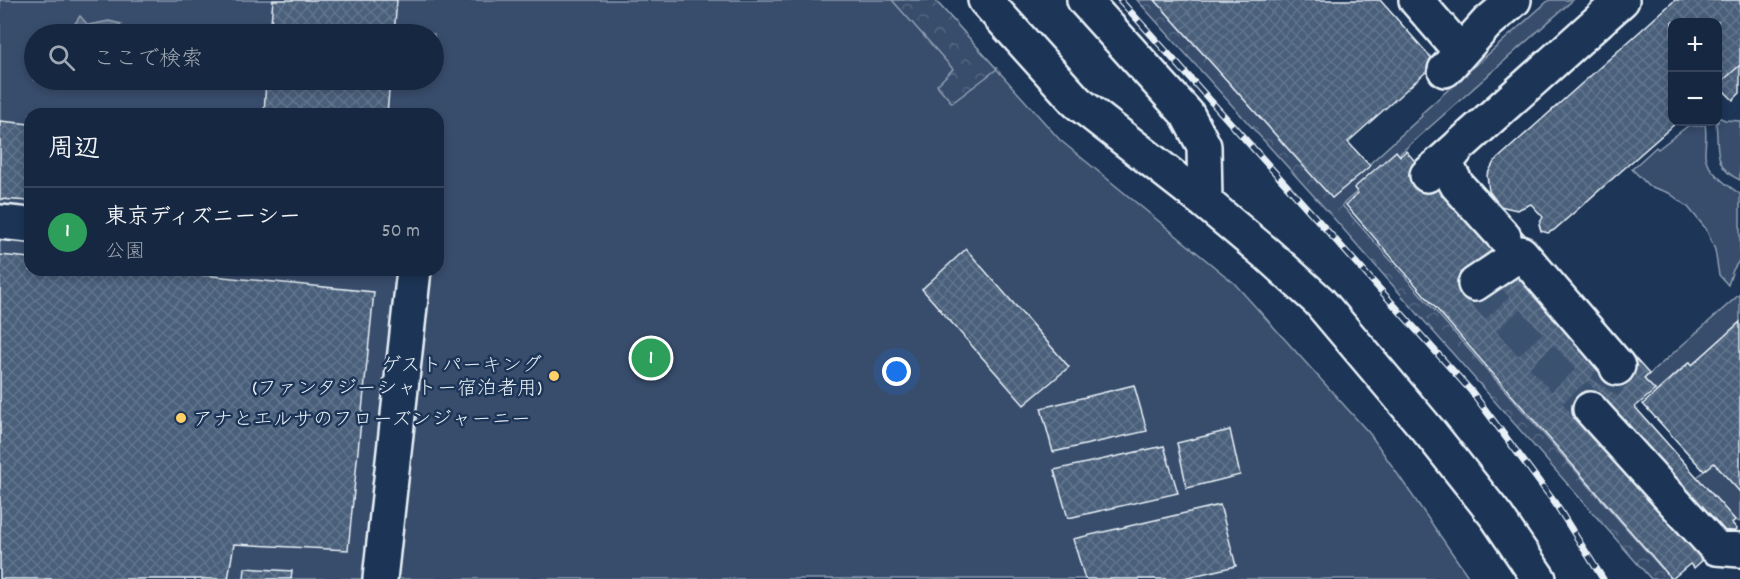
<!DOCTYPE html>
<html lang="ja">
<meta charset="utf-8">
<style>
body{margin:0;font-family:Dekko,"Klee One",sans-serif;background:#23344c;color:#f1f3f6}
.controls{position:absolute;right:18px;top:18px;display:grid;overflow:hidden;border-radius:12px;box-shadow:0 3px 9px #0003}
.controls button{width:54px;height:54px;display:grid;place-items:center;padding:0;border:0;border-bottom:2px solid #35445a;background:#162841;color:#f1f3f6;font:30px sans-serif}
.you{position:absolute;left:897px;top:372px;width:21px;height:21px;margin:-15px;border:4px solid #fff;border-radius:50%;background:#1a73e8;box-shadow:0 0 0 9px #1a73e833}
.badge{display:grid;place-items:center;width:39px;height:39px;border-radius:50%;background:#d93025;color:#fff;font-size:20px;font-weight:700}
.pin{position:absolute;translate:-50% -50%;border:3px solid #fff;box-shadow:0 2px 6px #0006}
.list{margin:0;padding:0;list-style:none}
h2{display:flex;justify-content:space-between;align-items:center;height:78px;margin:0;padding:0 24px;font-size:26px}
h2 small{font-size:20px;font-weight:400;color:#9ea6b1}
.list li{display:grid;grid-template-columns:39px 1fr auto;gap:18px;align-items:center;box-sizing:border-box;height:90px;padding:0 24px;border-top:2px solid #35445a}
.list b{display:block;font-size:22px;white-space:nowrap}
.list p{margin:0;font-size:20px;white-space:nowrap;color:#9ea6b1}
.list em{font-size:20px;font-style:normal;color:#9ea6b1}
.icon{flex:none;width:33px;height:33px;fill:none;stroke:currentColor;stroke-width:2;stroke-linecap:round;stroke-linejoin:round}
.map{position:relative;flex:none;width:1740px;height:579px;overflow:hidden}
.search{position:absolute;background:#162841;box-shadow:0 3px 9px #0003;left:24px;top:24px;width:420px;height:66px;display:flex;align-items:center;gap:15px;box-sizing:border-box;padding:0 21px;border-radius:33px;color:#9ea6b1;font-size:22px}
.panel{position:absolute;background:#162841;box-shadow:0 3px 9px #0003;left:24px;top:108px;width:420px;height:168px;border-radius:18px}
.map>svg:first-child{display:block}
.green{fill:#374d6c;stroke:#909fb2;stroke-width:1.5;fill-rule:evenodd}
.forest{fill:url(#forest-crowns);stroke:#909fb2;stroke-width:1.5}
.water{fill:url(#water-rules);stroke:#95a4b5;stroke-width:1.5}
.building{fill:url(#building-cross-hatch);stroke:#e8f1f8;stroke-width:1.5}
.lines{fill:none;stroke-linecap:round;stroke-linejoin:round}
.minor-tunnel{stroke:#3b516f;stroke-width:33;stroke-dasharray:33 16;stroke-linecap:butt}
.minor-casing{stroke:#e8f1f8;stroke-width:38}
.minor{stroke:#1d3557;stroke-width:33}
.rail-casing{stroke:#e8f1f8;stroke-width:7}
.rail{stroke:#1d3557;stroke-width:4.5;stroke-dasharray:14;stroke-linecap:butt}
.poi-dot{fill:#ffd166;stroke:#1d3557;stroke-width:2}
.labels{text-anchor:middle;stroke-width:5;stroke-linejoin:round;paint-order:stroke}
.poi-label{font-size:20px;fill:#e8f1f8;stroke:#1d3557;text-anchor:end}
</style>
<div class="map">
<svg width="1740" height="579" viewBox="0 0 1740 579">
<defs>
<pattern id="forest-crowns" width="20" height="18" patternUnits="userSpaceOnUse" patternTransform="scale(1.5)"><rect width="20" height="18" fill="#374d6c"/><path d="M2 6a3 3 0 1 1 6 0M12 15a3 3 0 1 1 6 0" fill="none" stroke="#546782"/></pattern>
<pattern id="water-rules" width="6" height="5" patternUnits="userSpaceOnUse" patternTransform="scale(1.5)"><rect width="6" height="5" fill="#5d7089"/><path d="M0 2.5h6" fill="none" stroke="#505a66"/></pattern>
<pattern id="building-cross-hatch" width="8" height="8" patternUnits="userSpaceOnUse" patternTransform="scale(1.5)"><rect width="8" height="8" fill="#495e7a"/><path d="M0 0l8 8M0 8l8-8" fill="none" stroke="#63768e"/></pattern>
</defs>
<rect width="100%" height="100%" fill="#1d3557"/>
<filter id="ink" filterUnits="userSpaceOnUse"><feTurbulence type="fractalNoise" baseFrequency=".0167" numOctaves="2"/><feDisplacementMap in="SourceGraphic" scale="12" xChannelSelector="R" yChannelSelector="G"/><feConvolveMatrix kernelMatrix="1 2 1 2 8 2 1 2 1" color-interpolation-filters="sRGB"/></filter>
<g filter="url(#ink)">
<path class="green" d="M0,0H935L1060,140L1234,283L1370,434L1470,579H0ZM34,34H434V80H34ZM30,114H438V270H30Z
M1718,117L1725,120L1740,121V180C1712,168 1719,146 1716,122H1718Z
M1705,124C1707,135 1705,144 1705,154C1705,169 1728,186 1740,194V259L1733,270L1728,285L1719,275L1715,250L1706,229L1688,207L1669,193L1649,186L1632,169L1656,147L1658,149L1689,125L1697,126Z
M1740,294V322L1692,365L1689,362L1656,392L1644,379Z
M1714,463L1740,492V522L1735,520L1697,477Z"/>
<path class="forest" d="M892,0H935L997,69L952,103L937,85L953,69Z
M1137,0H1155L1332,198L1422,116L1421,114L1549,0H1573L1342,205L1671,579H1651L1330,214Z"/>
<path class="water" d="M80,16L88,25L109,21L122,24L104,34H68Z"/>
<path class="building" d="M273,0H397L394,34H270Z
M1155,0H1380L1436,63L1348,142L1370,166L1332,198Z
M1675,0H1740V65L1718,85V22H1672V122H1677L1554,230L1548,233L1541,231L1539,224L1543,217L1531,204L1517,210L1500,206L1489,191L1487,175L1494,162Z
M1740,65V93L1733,100L1718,85Z
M266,80H390L387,114H264Z
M0,121L30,124V201L0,199Z
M1396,151L1400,156L1406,151L1492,248L1517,226L1649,374L1644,379L1655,390L1635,407L1735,520L1732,523L1737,529L1694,568L1690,564L1672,579L1346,205L1358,193L1354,188Z
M966,249L1069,367L1024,405L922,289Z
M0,255L30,258V270H153L374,292L348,550L234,544L228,579H0Z
M1740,322V492L1714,463L1704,471L1643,404L1690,362L1692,365Z
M1134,385L1147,431L1053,452L1041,408Z
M1230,430L1240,475L1187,488L1177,443Z
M1164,446L1178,493L1068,518L1054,470Z
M1220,505L1236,566L1180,579H1085L1073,539Z
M245,568L292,571L291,579H244Z"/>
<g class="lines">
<path class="minor-tunnel" d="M1475,284L1590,409L1617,368"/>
<g class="minor-casing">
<path id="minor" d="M985,0L1077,102L1205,202L1268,255L1319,301L1432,435L1497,517L1539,579
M1084,0L1187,114L1204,146L1205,202
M1416,0L1461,52
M1445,70L1487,23L1514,0
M1460,145L1448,160L1449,170L1457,185L1504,237
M1427,175L1622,0
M0,222L30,225
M1475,284L1521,253L1618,366L1617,368
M1590,409L1716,548L1740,550
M380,579L414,270"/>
</g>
<use href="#minor" class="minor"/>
<g class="rail-casing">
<path id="rail" d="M1120,0L1472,392L1555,503L1603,579"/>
</g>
<use href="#rail" class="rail"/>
</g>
</g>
<g class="poi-dot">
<circle cx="554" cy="376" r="6"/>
<circle cx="181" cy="418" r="6"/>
</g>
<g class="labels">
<g class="poi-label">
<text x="542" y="371">ゲストパーキング<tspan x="542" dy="23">(ファンタジーシャトー宿泊者用)</tspan></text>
<text x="193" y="425" text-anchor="start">アナとエルサのフローズンジャーニー</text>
</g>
</g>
</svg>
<div class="controls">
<button>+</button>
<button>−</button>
</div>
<div class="you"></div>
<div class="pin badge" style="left:651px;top:358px;background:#2e9e5b">1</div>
<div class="search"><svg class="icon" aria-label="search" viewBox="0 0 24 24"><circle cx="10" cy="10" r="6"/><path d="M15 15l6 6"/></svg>ここで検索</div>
<section class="panel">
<h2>周辺<small></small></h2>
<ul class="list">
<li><span class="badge" style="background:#2e9e5b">1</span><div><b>東京ディズニーシー</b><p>公園</p></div><em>50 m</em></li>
</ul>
</section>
</div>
